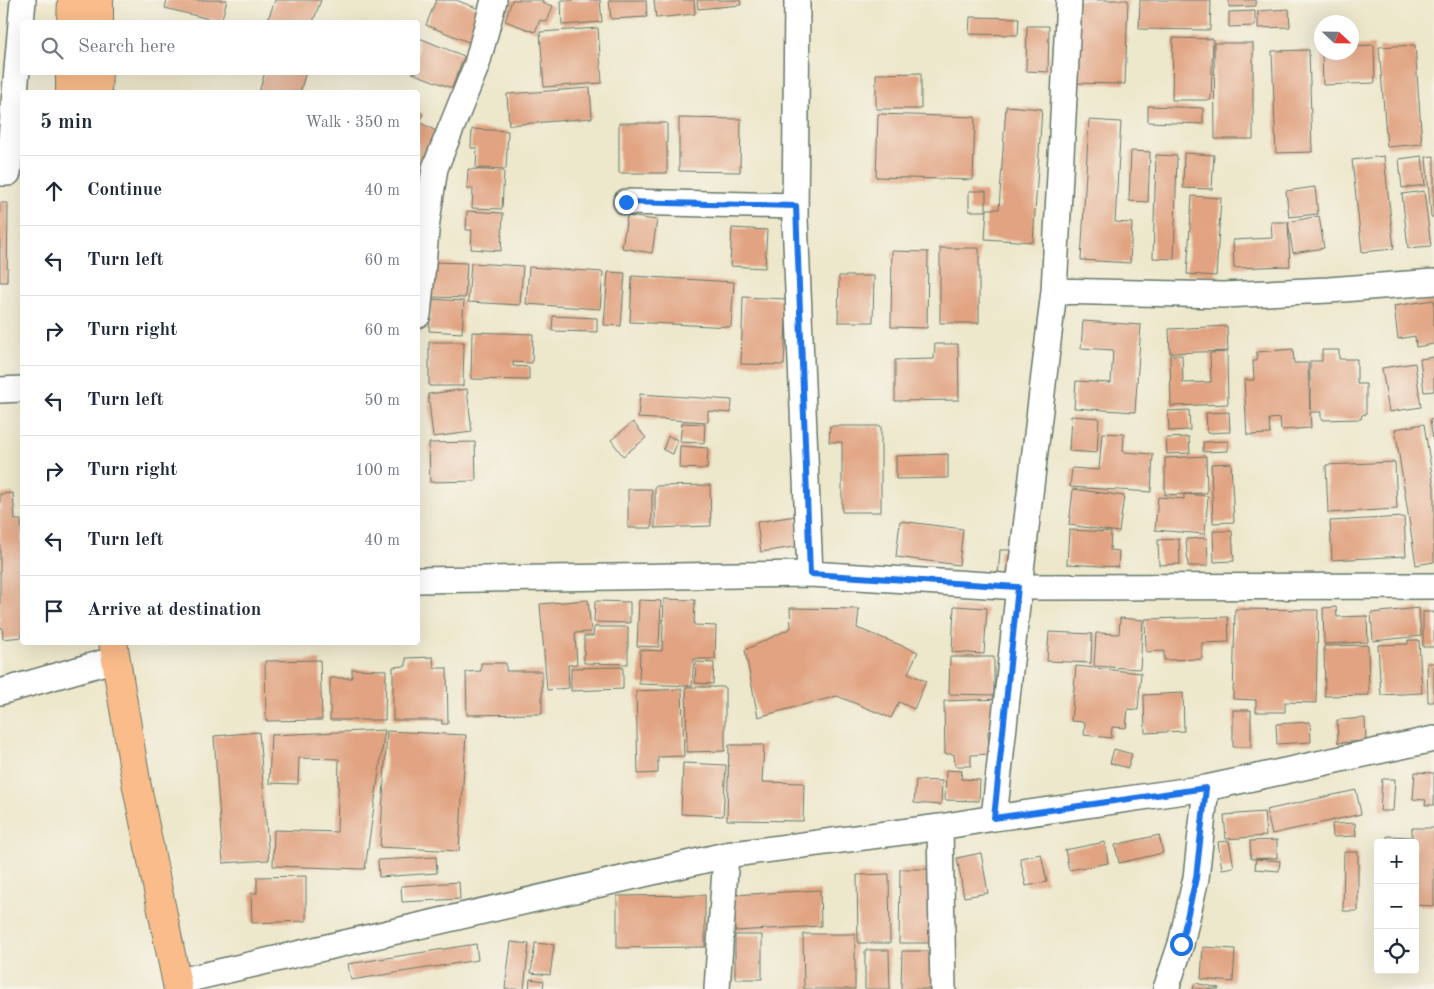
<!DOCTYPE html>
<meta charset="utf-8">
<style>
body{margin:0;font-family:"Old Standard TT",serif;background:#f2f2f3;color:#1f2937}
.controls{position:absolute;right:15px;bottom:15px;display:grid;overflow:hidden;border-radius:5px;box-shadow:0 5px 20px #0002}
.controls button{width:45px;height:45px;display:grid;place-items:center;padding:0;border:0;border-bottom:1px solid #e0e1e3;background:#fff;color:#1f2937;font:25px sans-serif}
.compass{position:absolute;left:1314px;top:15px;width:45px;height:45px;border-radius:50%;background:#fff;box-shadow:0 5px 20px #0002;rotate:112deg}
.stop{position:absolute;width:15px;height:15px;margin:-11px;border:4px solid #1a73e8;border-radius:50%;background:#fff}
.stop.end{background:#1a73e8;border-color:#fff;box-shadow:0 1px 5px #0008}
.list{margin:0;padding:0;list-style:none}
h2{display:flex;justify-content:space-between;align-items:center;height:65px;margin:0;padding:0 20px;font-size:21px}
h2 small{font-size:16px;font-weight:400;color:#747a83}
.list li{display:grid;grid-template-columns:32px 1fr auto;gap:15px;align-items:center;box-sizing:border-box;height:70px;padding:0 20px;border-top:1px solid #e0e1e3}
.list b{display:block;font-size:19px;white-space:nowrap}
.list em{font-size:16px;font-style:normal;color:#747a83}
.icon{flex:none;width:28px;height:28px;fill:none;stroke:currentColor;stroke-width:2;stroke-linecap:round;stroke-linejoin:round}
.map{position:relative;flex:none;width:1434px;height:989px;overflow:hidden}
.search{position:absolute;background:#fff;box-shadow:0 5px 20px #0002;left:20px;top:20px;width:400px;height:55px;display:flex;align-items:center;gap:12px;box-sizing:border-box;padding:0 18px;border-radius:5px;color:#747a83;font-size:19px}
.panel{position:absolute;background:#fff;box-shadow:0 5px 20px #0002;left:20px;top:90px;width:400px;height:555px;border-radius:5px}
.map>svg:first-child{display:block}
.building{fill:#e1a381}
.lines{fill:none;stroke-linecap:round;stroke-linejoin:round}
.minor-casing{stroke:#677869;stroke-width:28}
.primary-casing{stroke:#677869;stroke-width:30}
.minor{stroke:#fff;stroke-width:25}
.primary{stroke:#f9bc8a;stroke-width:28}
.route{stroke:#1a73e8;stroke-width:6}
</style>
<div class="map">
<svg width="1434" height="989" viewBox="0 0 1434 989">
<rect width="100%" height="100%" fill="#f7f3e8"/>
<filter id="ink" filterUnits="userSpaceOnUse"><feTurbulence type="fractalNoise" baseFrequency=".02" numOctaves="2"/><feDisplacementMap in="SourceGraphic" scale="10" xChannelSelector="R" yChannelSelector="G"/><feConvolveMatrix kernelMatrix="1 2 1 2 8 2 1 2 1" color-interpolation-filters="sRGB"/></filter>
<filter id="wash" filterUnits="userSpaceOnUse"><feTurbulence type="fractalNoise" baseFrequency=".0096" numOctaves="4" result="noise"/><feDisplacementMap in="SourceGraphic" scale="20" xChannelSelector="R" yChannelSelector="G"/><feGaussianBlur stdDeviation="1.12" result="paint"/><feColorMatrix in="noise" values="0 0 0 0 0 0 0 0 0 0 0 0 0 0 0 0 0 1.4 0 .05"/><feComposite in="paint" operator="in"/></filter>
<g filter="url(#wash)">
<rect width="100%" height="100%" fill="#ede7cb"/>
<g id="blocks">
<path class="building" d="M167,0H227L221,22L165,8Z
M275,0H321L313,22H267Z
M436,0H456L484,11L471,43L426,25Z
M512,0H543L542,3L553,6L547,22L540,20L535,32L505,21Z
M561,0H600L602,22L562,25Z
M609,0H646L647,17L611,19Z
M654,0H694L695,14L656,18Z
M697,0H740L741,5L698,9Z
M1075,0H1128L1125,84L1072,83Z
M1140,0H1211L1210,30L1139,29Z
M1229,0H1256V6L1229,7Z
M1289,9L1290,27L1258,28V11Z
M1255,11V26L1229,27V12Z
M970,17L1019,18L1018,35L969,34Z
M1027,26H1049L1048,72L1026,71Z
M598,28L602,83L544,87L540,32Z
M419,38L464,56L452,88L412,73L418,72V42Z
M1173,38L1213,39L1211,100H1172Z
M1214,43H1253V139H1215Z
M1374,45L1375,83L1323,85L1322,52H1352V46Z
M1415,45L1422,144L1387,147L1379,47Z
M1309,50L1312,152L1276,153L1272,51Z
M265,72H306L300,92H259Z
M921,73V109H876V74Z
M590,88L592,118L509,125L507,94Z
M1006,106L1042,109L1033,242L985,239L987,209H999Z
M1148,106L1203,108V124L1148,122Z
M418,111L423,114L419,122L438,132L418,173Z
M878,114L975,117L973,180L876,177Z
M679,118L741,119L740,172L679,171Z
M1089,120L1121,122L1115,222L1132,223L1130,263L1081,260Z
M619,123H667V173H619Z
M472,129L508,131L506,169L476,168L477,148H471Z
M1131,151L1150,152L1148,202L1129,201Z
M1184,153L1214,155L1212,189L1183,188Z
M1156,155L1177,156L1174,259L1153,258Z
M1384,156L1394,249L1362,252L1352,160Z
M1422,156L1425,185L1402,188L1399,159Z
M1434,156V217H1431L1426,157Z
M468,169L504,171L502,209L472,208L473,189H467Z
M1315,187L1318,214L1289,217L1286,191Z
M969,191H986V211H969Z
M1424,191L1431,246L1408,248L1402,194Z
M1192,196L1221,198L1216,276L1187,274Z
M0,203H8L7,282H0Z
M467,211L503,213L501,251L471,249L472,230H466Z
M627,216L657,220L652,253L622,248Z
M1319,216L1324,248L1293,253L1288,222Z
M1271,222H1288L1290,266L1234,268L1233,240L1272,238Z
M732,228L767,230L765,268L730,266Z
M940,248H979V323H940Z
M892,251L928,252L927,328L891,327Z
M434,262L467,263L465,298L432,297Z
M471,263L523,266L520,305L468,302Z
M529,267L603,272L600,309L526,304Z
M608,272L625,273L621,326L604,325Z
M632,276L734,282L731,327L630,322Z
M839,276H874L873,322H838Z
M743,297L787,299L784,365L741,364Z
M431,299L464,301L462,333L429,331Z
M1434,300V344L1416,347L1415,336L1398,339L1394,306Z
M553,316L597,318V332L552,331Z
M1083,321L1141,325L1135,412L1074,408L1076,381L1111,383L1113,350L1081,348Z
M1227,326L1228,351L1170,353L1169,329Z
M472,332L533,334L532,363L513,362V366L529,367V380L471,379Z
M429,342H464L463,386H429Z
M935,344H958L959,400L895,401V360L934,359Z
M1293,349L1294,363H1308L1310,410V361H1322V350H1339V359H1357V384H1366V414L1362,415L1361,419L1321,420V412H1310L1311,428L1281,430L1280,418L1269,419L1270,434L1247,435L1244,380H1254L1253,361H1257V352Z
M1227,352L1228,404L1171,406L1170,355H1182L1183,383L1211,382L1210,353Z
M1434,357V391L1424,392L1420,359Z
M1415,363L1421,407L1389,412L1382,368Z
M467,389L472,432L433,437L428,394Z
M640,394L732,400L731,413L708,411V422L638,418Z
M1189,410L1190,430L1169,431L1168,411Z
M1229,412L1230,432L1207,433L1206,413Z
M1071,416L1099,418L1097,453L1069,451Z
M1434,419V440H1433L1430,420Z
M633,422L646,438L623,456L611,440Z
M682,423L705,424L704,443L680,442Z
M1424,424L1434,487V562L1416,565L1395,429Z
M830,426H881V512H842V442H829Z
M1102,433L1124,434L1123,452L1153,454L1151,492L1070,487L1072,468L1099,470Z
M668,436L678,440L673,454L663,450Z
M1189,437L1190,453L1167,454L1166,438Z
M1228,441V451L1203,452V442Z
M475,442L476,481L430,482L429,443Z
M680,446L708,448L707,469L679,468Z
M948,454V478L896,479V456Z
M1206,456L1207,493L1165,495V458Z
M1395,462L1397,509L1328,513L1326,465Z
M1231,463L1234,522L1213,523L1211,464Z
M710,485L711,526L655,528V486Z
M628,489H652V528H628Z
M1073,489L1124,496L1119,532L1069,525Z
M13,493L15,520H21L22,549V637L3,639L2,627L0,628V494Z
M1184,494L1208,496L1205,534L1155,530L1158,497L1184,499Z
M796,516L801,546L761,552L757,522Z
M1404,517L1406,556L1332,560L1330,521Z
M900,521L963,529L959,565L896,557Z
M1069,530L1111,532L1110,550L1119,551L1118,567L1067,564Z
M1213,531H1232L1234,561L1214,562Z
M1207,538L1208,566H1188L1186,539Z
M1179,539L1180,564L1159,565L1158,540Z
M1000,550H1013L1011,577L998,576Z
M664,599L695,600L694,625L716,626L715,659H694L692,686L639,684L640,650L662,651Z
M588,600L591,632L575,633L577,664L568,665L569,688L547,690L540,604Z
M639,600L661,601L659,647L637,646Z
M595,601L630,602V623L594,622Z
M954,606L987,608L984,654L952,652Z
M1336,607L1337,617L1367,616L1368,642L1324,644L1323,608Z
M790,608L859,609L857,628L918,652L908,673L926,681L914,709L899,702L891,718L837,696L758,717L745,650L791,628Z
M1419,608L1421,636L1373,641L1371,613Z
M1235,609L1318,610L1316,703L1285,702V712H1256V700L1233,699Z
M1423,612H1434V647H1423Z
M1228,617L1229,642L1202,643V659L1164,660V651L1146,652L1145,619Z
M1120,618L1143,620L1140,669L1094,666L1096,633L1119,634Z
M594,627H628V664L584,663V636H593Z
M1049,632L1092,634L1091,663L1047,661Z
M1408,640H1419L1422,693L1381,695L1378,645L1408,644Z
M1368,645L1369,695L1325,696L1324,646Z
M433,657L434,668H447L448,724H442V720H393V667L406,666V658Z
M950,657H994V695L949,694Z
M320,660L322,720L266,721L265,661Z
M696,662L714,663L713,684L695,683Z
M481,663H506V671H542V714L467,715L466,672L481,671Z
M1427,663H1434V702H1428Z
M1076,666L1141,673L1138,710L1128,709L1126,728L1112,727L1111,738L1084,735L1085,722L1071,721Z
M623,667V689L571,691V668Z
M352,669L386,670L385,720H330V678H352Z
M686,687H725V751L687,752Z
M682,689L684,756L658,757V773L638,774L636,691Z
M1183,693L1184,731L1145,733L1144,695Z
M1001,699L1002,731H988L989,754L971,755V766H955L954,754H945L944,701Z
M1233,710H1251V747H1233Z
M1365,718L1366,741L1338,743L1337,720Z
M1310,722L1311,742L1277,744L1276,724Z
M385,730L365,869L273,866L274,830L337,832L339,759L299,758L298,784L269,783L271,735Z
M387,731L466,735L459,851L380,847Z
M259,732L269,860L223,863L214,736Z
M729,745H764L762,782L804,783L803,821L727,820Z
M1114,749L1132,754L1128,768L1110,763Z
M683,763L726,765L723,816L681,814Z
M946,770L962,771L961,779L980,780L979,801L945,800Z
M1415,772L1434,773V805H1425L1426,800L1413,799Z
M1382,779H1395L1393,811H1380Z
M916,780L942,781L941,805L914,803Z
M1356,790L1361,814L1272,834L1266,810Z
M1264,812L1266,836L1226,839L1224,815Z
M1355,823L1356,836L1333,837L1332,824Z
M1412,828H1434V906L1415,905V843H1387V836L1412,837Z
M1159,835L1163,853L1119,863L1115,845Z
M1277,840V858L1251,859L1250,841Z
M1229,841L1234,867L1222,869L1218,842Z
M1105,842L1108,863L1069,870L1065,850Z
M1344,852H1358V911H1343Z
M981,853L988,893L964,897L957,858Z
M1041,854L1047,882L1026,886L1020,858Z
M436,857L437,873L379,877L378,860Z
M1256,859L1280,861L1279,871L1255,869Z
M900,869H939L938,943H899Z
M889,874L890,943H858L857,875Z
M306,876V921L252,923L251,893H257V877Z
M459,882L460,899L402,902L401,886Z
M820,890L821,926L735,931L733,895Z
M705,895V947L617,948V896Z
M803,934H855V989H804Z
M735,935H762V979H735Z
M511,942L529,944L524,989H505Z
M535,943L554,945L550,975L531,973Z
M476,944L478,960L351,980L348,964Z
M1203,947L1235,949L1233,982L1201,979Z
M865,950H889L890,989H865Z
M902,951H939V989H901Z
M530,979L544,981L543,989H529Z
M1195,983L1219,988V989H1193Z"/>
</g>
</g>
<g filter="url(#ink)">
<use href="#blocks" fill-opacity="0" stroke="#677869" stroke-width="1"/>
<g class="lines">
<g class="minor-casing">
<path id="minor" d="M797,0L795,219L810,574
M0,173H8L23,0
M626,202L795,206
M1054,291L1223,295L1329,290L1434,282
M418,315L427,221L435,168L477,64L494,0
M0,390L22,389
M418,580L810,574L1019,587L1434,586
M0,692L102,663
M994,818L1019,587L1054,291L1069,0
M940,827L943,989
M176,982L726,855L940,827L994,818L1206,788L1434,739
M717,989L726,855
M1166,989L1181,944L1196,878L1206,788"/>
</g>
<g class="primary-casing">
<path id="primary" d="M71,22L72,0
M99,22V0
M70,92V72
M97,92L98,72
M113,642L137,787L178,989"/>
</g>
<use href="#minor" class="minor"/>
<use href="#primary" class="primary"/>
</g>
</g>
<g class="lines" filter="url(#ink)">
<path class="route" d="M626,202L796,206L810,574L1018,587L994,818L1206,788L1196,878L1181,944"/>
</g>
</svg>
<div class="controls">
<button>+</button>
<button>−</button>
<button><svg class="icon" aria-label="locate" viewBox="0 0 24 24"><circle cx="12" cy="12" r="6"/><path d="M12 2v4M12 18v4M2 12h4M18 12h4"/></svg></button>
</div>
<svg class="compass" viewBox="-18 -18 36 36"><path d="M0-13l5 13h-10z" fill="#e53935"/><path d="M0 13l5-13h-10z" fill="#747a83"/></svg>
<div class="stop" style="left:1181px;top:944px"></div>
<div class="stop end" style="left:626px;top:202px"></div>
<div class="search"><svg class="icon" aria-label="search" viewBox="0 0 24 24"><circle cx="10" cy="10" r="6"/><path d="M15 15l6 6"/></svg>Search here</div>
<section class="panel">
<h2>5 min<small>Walk · 350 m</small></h2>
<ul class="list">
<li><svg class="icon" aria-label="ahead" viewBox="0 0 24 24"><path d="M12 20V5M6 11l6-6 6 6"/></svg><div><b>Continue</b></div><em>40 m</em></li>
<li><svg class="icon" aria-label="left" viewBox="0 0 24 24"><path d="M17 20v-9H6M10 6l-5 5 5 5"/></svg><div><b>Turn left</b></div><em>60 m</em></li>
<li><svg class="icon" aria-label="right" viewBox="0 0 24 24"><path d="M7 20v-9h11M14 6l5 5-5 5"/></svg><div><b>Turn right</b></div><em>60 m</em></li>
<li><svg class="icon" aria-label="left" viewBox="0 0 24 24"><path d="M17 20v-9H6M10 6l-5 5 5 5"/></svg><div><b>Turn left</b></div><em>50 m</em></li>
<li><svg class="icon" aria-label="right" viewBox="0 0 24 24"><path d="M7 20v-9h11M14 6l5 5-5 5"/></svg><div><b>Turn right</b></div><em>100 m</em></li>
<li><svg class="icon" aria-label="left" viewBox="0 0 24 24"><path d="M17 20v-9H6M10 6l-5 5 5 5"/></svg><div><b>Turn left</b></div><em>40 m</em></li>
<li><svg class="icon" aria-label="arrive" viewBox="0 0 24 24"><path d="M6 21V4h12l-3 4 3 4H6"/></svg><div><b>Arrive at destination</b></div></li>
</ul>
</section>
</div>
